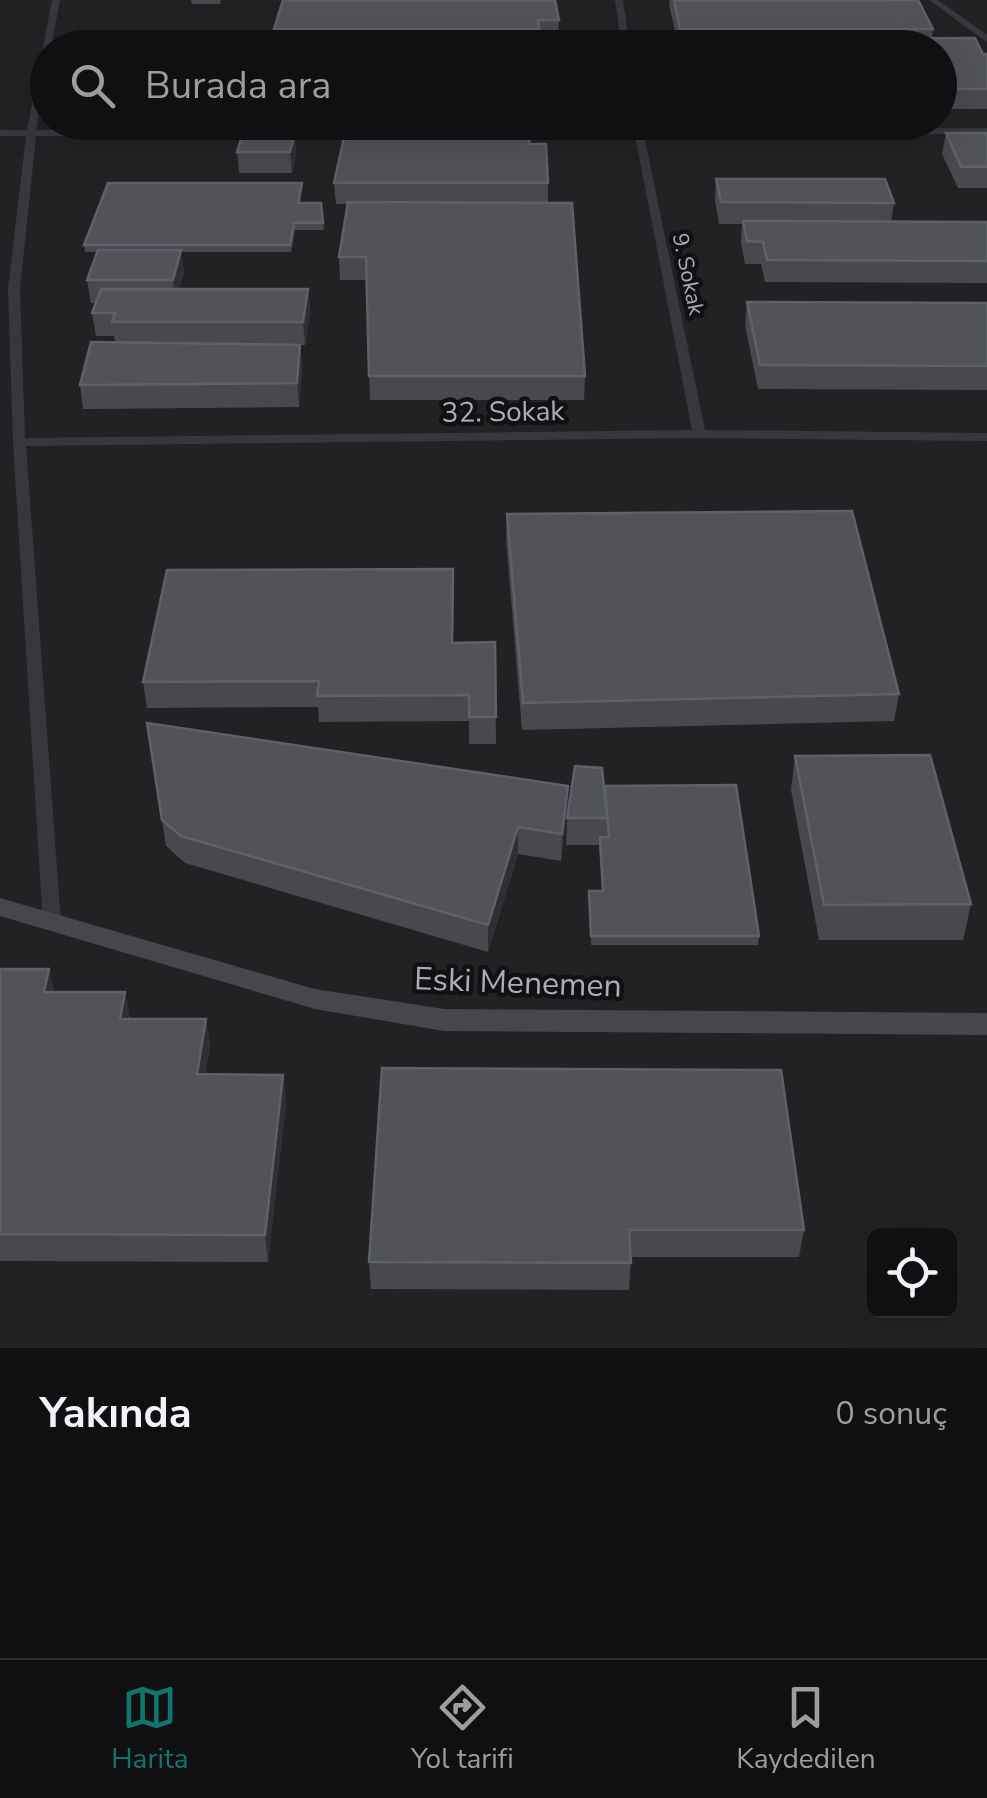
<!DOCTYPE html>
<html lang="tr">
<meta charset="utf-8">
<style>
body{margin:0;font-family:"Nunito Sans",sans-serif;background:#1e1e20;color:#f1f3f6}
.controls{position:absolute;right:30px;bottom:30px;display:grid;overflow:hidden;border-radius:15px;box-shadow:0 10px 40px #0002}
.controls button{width:90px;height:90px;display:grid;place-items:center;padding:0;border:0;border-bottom:2px solid #303032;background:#101012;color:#f1f3f6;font:50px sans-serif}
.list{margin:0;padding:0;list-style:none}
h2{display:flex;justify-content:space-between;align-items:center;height:130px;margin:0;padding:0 40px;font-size:42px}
h2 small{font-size:32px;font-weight:400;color:#9c9d9f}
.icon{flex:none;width:55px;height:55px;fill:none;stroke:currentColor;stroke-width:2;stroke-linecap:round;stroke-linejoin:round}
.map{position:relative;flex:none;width:987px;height:1348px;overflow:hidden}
.search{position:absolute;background:#101012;box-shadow:0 10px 40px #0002;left:30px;right:30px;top:30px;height:110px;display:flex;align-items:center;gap:25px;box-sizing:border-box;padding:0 35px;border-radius:55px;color:#9c9d9f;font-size:38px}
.sheet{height:310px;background:#101012}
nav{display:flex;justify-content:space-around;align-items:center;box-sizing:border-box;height:140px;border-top:2px solid #303032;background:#101012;font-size:28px;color:#9c9d9f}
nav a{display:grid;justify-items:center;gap:5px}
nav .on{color:#0f766e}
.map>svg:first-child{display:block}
.built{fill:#222225;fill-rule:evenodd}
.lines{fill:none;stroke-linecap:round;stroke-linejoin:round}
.street{fill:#37383d;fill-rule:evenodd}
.secondary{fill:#45474d;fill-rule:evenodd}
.wall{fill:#47494d}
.shaded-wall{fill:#2f3033}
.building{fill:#525359;stroke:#5f6168;stroke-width:2.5}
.labels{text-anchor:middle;stroke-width:9;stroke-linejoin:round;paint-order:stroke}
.far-street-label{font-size:22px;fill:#a8adb8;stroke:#111113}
.street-label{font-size:28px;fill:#a8adb8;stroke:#111113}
.near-street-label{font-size:32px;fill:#a8adb8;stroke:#111113}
</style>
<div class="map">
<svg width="987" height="1348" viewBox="0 0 987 1348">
<rect width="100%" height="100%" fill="#161618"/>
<path class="built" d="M0,0H987V1348H0ZM48,48H940V122H48ZM874,1236H950V1310H874Z"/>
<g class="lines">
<path class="street" d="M52,0H60L51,48H48V69L36,130H361L366,133L361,136H36L20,289L25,438L692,430L635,135L509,136L504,133L509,130H634L632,122H642L643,130L987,128V134L644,135L705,430L987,433V441L699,438L26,446L61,923L58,928H46L43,923L13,442L8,289L26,136H0V130H27Z
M615,0H623L630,48H622Z
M929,0H938L987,35V42Z"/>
<path class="secondary" d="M0,898L315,989L444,1009L987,1013V1035L444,1031L315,1009L0,916Z"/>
</g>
<path class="wall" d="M191,0H221L220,4H192Z
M283,0L559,20L558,40L554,39L555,48H275L274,29Z
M670,0H918L933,29L932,38L987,54V109H940V48H679L669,5Z
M530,129V144L548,183V203L585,376L584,400H370L366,280H340L339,257L347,204H336L334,183Z
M295,133L296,154L292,173H239L237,152Z
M946,133H987V188H958L942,154Z
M716,179L894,203L891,222H987V283L765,282L761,264H745L741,243L742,224H719L715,200Z
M302,190L300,203H321L324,230H295L291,252H181L184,272L179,289H308L310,312L305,345H300L302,368L299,407L83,409L80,385L115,342L114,336H96L92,313L96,303H91L87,280L97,252H85L84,245Z
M747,302L987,303V390L758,389L745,325Z
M507,514L899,694L894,721L522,730L506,539Z
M454,594L453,643L495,642L496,744H469V721L319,722L318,707L147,708L143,682Z
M147,723L568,786L567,812L561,861L518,854L488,952L185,863L166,846Z
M795,756L971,904L963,940H819L791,790Z
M605,793L759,936L758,945H591L589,891H602L599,845H566L567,818Z
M0,969H49L54,992H125L130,1019H206L210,1046L205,1074L283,1075L286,1102L268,1262L0,1261Z
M382,1068L804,1230L799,1257H631L629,1290L371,1289L369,1262Z"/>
<path class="shaded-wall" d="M237,32L238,48H232Z
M295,133L296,154L292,173L290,152Z
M181,250L184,272L175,303L173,280Z
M308,289L310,312L305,345L303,322Z
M300,345L302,368L299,407L297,383Z
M568,786L567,812L561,861L562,834Z
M518,827V854L488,952V925Z
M49,969L55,996L44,992Z
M125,992L130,1019H120Z
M206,1019L210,1046L201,1101L197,1074Z
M283,1075L286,1102L268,1262L265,1235Z"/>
<path class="building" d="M283,0H555L559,20H538L539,29H274Z
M674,0H918L933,29H680Z
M206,32H237L232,48H112L115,40H203Z
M444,32H459V38H554L555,48H443Z
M353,37H413L412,48H352Z
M975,38L983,54H987V89H940V48H790L786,39Z
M684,43H746L747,48H685Z
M346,128L530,129L529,144H546L548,183H334Z
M243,133H295L290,152H237Z
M946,133H987V167H961Z
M716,179H885L894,203L721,202Z
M108,183H302L298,203H321L323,223H294L290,245H84Z
M348,202L572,203L585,376H369L366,257H339Z
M743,221L987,222V261L767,260L763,242L747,241Z
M98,250H181L173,280H87Z
M101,289H308L303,322H112L115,313H92Z
M747,302L987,303V366L760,365Z
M91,342L300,345L297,383L80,385Z
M852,511L899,694L523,703L507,514Z
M453,569L452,643L495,642L496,717H469V695L317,696L319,681L143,682L167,570Z
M147,723L568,786L562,834L518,827L488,925L181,836L162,820Z
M930,755L971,904L824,905L795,756Z
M575,766L602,768L607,818H567Z
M736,785L759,936H591L589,891H603L600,837H609L605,786Z
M0,969H49L44,992H125L120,1019H206L197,1074L283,1075L265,1235L0,1234Z
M382,1068L781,1070L804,1230H629L631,1263L369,1262Z"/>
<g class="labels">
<g class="far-street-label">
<text transform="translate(689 274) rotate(78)" y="8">9. Sokak</text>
</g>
<g class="street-label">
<text transform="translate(503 411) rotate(-1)" y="10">32. Sokak</text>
</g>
<g class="near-street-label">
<text transform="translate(518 982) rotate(2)" y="11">Eski Menemen</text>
</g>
</g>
</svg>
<div class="controls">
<button><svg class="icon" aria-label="locate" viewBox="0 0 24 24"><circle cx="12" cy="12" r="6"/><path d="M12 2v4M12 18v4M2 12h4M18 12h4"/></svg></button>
</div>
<div class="search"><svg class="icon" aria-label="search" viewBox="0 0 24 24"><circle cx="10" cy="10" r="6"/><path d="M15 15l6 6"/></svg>Burada ara</div>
</div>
<section class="sheet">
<h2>Yakında<small>0 sonuç</small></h2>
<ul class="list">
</ul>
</section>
<nav>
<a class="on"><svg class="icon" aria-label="map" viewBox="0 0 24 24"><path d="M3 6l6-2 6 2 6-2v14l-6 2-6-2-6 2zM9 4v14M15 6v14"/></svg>Harita</a>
<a><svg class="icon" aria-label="directions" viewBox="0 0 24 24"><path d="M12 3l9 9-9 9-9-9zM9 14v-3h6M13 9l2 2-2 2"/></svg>Yol tarifi</a>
<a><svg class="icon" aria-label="saved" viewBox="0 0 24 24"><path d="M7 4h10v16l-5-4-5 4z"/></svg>Kaydedilen</a>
</nav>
